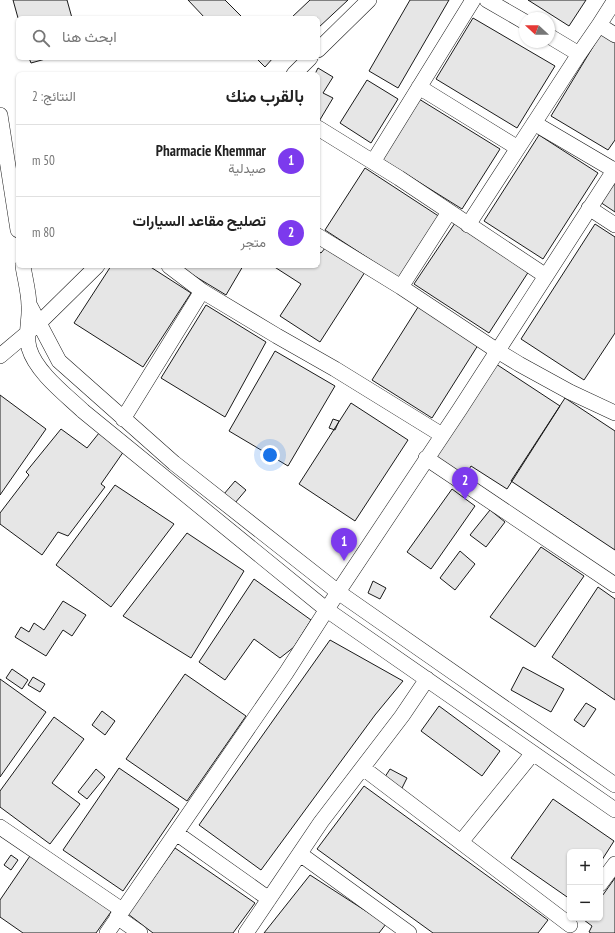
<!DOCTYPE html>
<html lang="ar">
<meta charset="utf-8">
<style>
body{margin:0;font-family:"PT Sans Narrow",Vazirmatn,sans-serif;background:#f2f2f2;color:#222;direction:rtl}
.controls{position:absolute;right:12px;bottom:12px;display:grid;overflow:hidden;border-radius:6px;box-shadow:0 1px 3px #0004}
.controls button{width:36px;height:36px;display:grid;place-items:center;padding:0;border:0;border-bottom:1px solid #e0e0e0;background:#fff;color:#222;font:20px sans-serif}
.compass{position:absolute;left:519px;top:12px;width:36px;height:36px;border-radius:50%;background:#fff;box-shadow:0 1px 3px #0004;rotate:291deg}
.you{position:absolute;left:270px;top:455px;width:14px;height:14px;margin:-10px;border:3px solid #fff;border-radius:50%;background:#1a73e8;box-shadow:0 0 0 6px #1a73e833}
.badge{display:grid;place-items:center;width:26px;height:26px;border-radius:50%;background:#7c3aed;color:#fff;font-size:13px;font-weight:700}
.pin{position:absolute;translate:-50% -33px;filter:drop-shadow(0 1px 2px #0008)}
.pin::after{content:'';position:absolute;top:21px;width:14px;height:12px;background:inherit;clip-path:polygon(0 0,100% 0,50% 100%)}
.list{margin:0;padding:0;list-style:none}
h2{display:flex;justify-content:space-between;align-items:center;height:52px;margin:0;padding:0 16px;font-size:17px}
h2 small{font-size:13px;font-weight:400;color:#767676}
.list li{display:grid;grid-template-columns:26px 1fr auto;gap:12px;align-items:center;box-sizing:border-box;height:72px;padding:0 16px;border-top:1px solid #e0e0e0}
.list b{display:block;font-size:15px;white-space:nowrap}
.list p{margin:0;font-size:13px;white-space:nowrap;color:#767676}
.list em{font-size:13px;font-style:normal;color:#767676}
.icon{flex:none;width:22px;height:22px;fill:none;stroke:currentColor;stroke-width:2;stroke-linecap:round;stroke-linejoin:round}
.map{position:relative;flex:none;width:615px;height:933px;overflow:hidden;direction:ltr}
.search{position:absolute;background:#fff;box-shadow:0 1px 3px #0004;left:16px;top:16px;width:304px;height:44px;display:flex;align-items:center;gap:10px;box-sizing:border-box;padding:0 14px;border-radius:6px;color:#767676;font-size:15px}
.panel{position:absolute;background:#fff;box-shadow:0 1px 3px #0004;left:16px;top:72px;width:304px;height:196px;border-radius:6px;direction:rtl}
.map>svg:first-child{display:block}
.building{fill:#e6e6e6;stroke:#1a1a1a}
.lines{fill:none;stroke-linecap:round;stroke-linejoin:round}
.street-casing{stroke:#1a1a1a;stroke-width:16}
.street{stroke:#fff;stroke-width:15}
</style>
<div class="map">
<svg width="615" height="933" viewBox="0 0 615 933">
<rect width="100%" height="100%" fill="#fff"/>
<path class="building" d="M13,0H67L72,18H18Z
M188,0H225L243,18H205Z
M310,0H348L318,28V18H291Z
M410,0H449L398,88L369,71Z
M528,0H586L569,26Z
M473,18L555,66L517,128L436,79Z
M602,32L615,39V140L608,150L551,116Z
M29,58H49L31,63Z
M256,58H273L265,67Z
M318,68L333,77L323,93L333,98L318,123V74H315Z
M367,80L398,99L371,143L340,123Z
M419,99L500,149L462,209L382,159Z
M539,135L598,173L543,259L484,221Z
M365,168L440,217L400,279L325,230Z
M615,178V212L600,202Z
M455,223L529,271L489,333L414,284Z
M595,224L615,237V333L584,380L521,339Z
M326,247L365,272L320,342L280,316L301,284L273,266H318V251L321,253Z
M111,266H149L191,293L143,367L74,323Z
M178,266H243L226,295Z
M420,304L480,342L432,418L372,380Z
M206,305L266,342L225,417L161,378Z
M275,351L335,386L288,466L229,431Z
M493,362L560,406L507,489L471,466L465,476L433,455Z
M0,395L46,429L0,495Z
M565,398L615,431V550L511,481Z
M351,403L408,440L355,521L299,484Z
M333,419L339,421L335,430L329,428Z
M61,429L87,448L99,433L124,451L101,484L105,487L68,536L58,532L42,555L0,524V513L29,475L26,472Z
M235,481L246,490L235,503L224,494Z
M115,485L174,524L111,607L56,565Z
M452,489L475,506L431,569L407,552Z
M490,510L505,522L486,547L470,535Z
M187,533L244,571L191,658L123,616Z
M541,547L584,576L535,647L490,617Z
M460,551L475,564L455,590L440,578Z
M254,579L311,620L294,647L280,658L254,639L225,680L199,662Z
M373,581L386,588L380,599L368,593Z
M598,587L615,599V700L552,657Z
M63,601L86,615L72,636L63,630L46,656L15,637L21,627L29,632L34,623L44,630Z
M330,640L403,681L375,715L261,870L199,825Z
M523,667L564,689L551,712L511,690Z
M12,669L28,680L22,689L6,678Z
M185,674L246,716L187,801L126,759Z
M33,677L45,684L40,692L28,685Z
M0,679L46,712L0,777Z
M586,703L596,709L584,727L574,720Z
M439,706L500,751L482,776L421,731Z
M102,711L115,721L105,735L92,725Z
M54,717L84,739L52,783L80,804L50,844L0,807V791Z
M119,768L179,809L123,891L63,850Z
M96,769L105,777L87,799L78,792Z
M390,769L407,778L401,790L383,780Z
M364,786L548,920L538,933H433L317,849Z
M553,799L614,841L600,863V852H570V899L511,858Z
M175,848L255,903L233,933H153L128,914Z
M32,853L113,909L96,933H23L0,917V900Z
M11,855L18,860L11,870L4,865Z
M310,875L386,924L379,933H264Z
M615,878V933H591L589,932L592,926L584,920L586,918H600V899Z"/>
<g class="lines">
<g class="street-casing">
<path id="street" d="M487,0L525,22
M599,25L615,0
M549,36L579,54L599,25L615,35
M318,50L369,0
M294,74L310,58
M419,87L518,148
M0,115L18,230
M534,123L614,170
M318,128L399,178L546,276
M373,162L473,0
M589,208L615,225
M468,225L579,54
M318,236L401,287L496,350L519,364L570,392L615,413
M23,266C25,279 29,293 29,306C30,321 25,332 29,348C36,372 65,394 83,411L327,610L615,810
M169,266L202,291L277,336L335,369L442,435
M401,287L449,212
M30,306L59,361L174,463L338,592L615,785
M0,356L38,324L97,266
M123,419L202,291
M426,458L615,585
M363,768L570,925
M0,827L122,910
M176,833L269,899
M461,842L533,753
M300,854L409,933
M600,884L615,864
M117,917L140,933
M107,933L286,673L338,592L460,409L615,169
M246,933L321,822L402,716L427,679"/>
</g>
<use href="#street" class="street"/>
</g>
</svg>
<div class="controls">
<button>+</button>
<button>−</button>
</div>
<svg class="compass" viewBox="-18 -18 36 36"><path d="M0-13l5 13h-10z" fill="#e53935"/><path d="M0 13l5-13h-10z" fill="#767676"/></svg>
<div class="you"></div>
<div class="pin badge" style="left:344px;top:561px">1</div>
<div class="pin badge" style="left:465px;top:500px">2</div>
<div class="search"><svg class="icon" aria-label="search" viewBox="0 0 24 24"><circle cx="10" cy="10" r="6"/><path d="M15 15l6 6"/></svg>ابحث هنا</div>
<section class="panel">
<h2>بالقرب منك<small>النتائج: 2</small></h2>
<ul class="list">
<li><span class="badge">1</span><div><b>Pharmacie Khemmar</b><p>صيدلية</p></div><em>50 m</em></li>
<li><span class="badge">2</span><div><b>تصليح مقاعد السيارات</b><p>متجر</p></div><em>80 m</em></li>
</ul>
</section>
</div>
